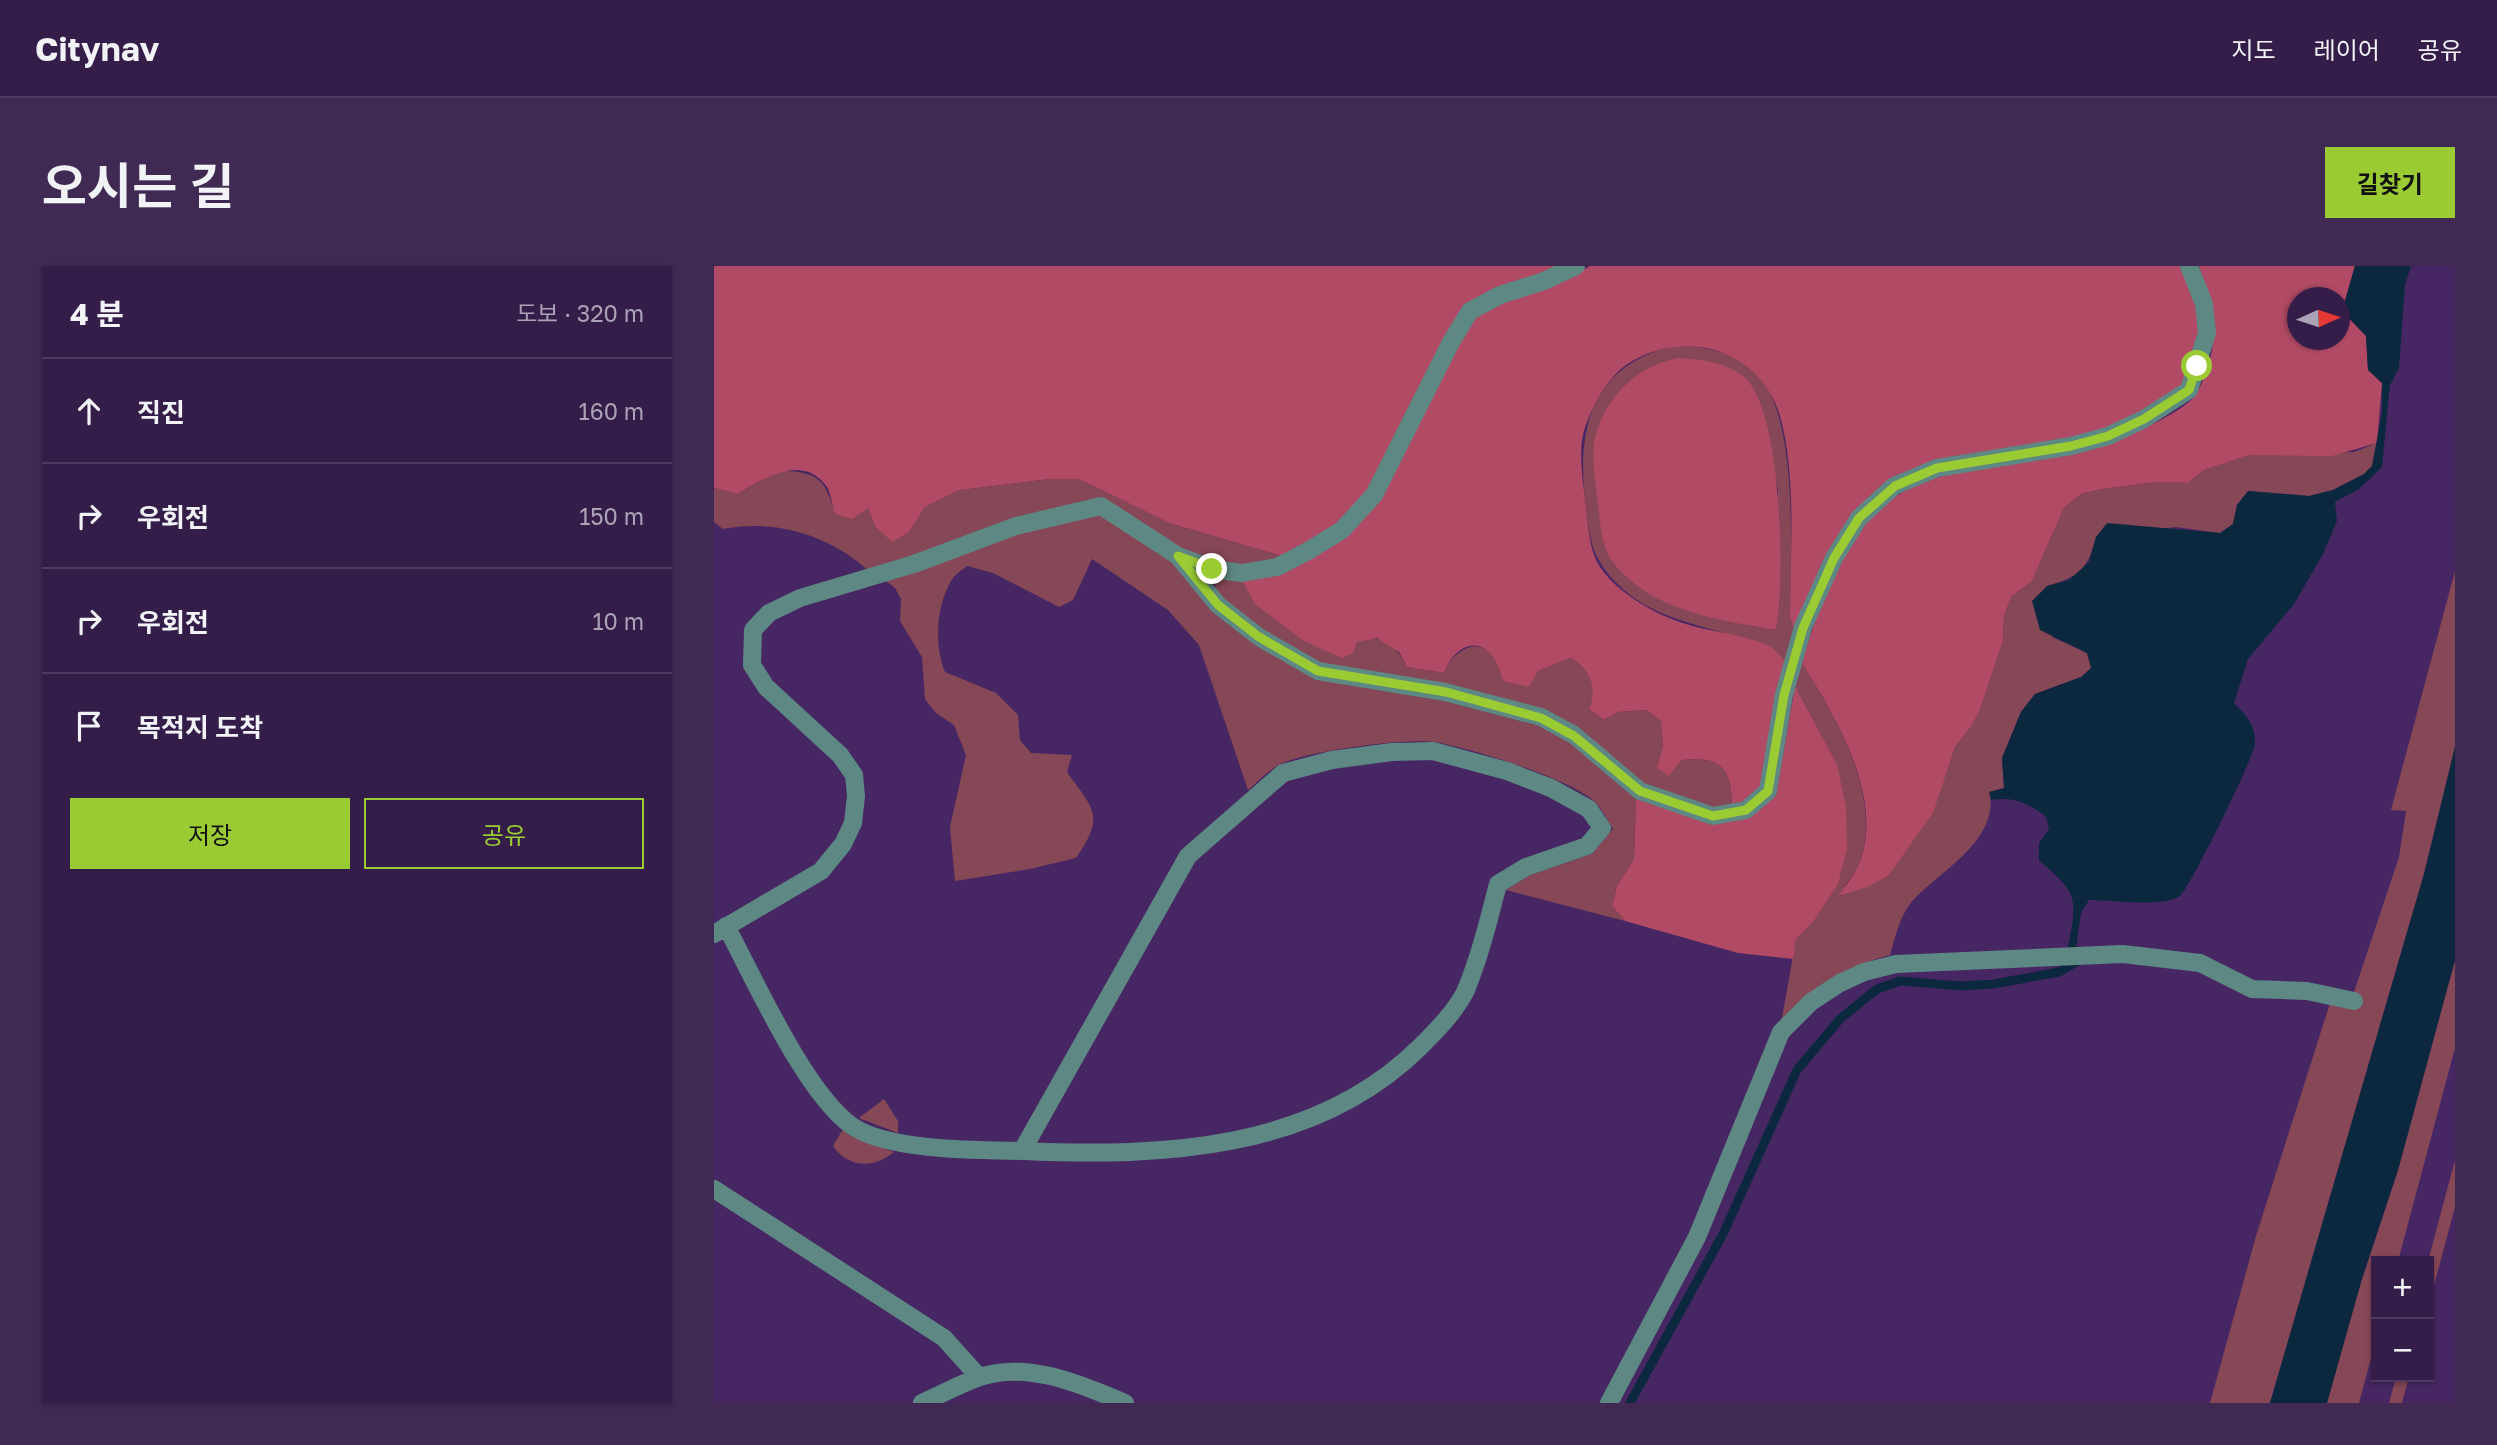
<!DOCTYPE html>
<html lang="ko">
<meta charset="utf-8">
<style>
body{margin:0;font-family:"Golos Text","Noto Sans KR",sans-serif;background:#402a54;color:#f1f3f6}
.controls{position:absolute;right:21px;bottom:21px;display:grid;overflow:hidden;border-radius:0px;box-shadow:0 2px 5px #0004}
.controls button{width:63px;height:63px;display:grid;place-items:center;padding:0;border:0;border-bottom:2px solid #4f3b62;background:#351d4a;color:#f1f3f6;font:35px sans-serif}
.compass{position:absolute;left:1573px;top:21px;width:63px;height:63px;border-radius:50%;background:#351d4a;box-shadow:0 2px 5px #0004;rotate:87deg}
.stop{position:absolute;width:21px;height:21px;margin:-16px;border:5px solid #9bcb33;border-radius:50%;background:#fff}
.stop.end{background:#9bcb33;border-color:#fff;box-shadow:0 2px 7px #0008}
.list{margin:0;padding:0;list-style:none}
h2{display:flex;justify-content:space-between;align-items:center;height:91px;margin:0;padding:0 28px;font-size:30px}
h2 small{font-size:23px;font-weight:400;color:#aaa2b5}
.list li{display:grid;grid-template-columns:46px 1fr auto;gap:21px;align-items:center;box-sizing:border-box;height:105px;padding:0 28px;border-top:2px solid #4f3b62}
.list b{display:block;font-size:26px;white-space:nowrap}
.list em{font-size:23px;font-style:normal;color:#aaa2b5}
.actions{display:flex;gap:14px;padding:21px 28px}
.actions a{flex:1;padding:16px 0;border:2px solid #9bcb33;border-radius:0px;text-align:center;font-size:24px;color:#9bcb33}
.actions .main{background:#9bcb33;color:#111}
.icon{flex:none;width:38px;height:38px;fill:none;stroke:currentColor;stroke-width:2;stroke-linecap:round;stroke-linejoin:round}
.map{position:relative;flex:none;width:1741px;height:1137px;overflow:hidden;border-radius:0px}
header{display:flex;align-items:center;gap:42px;box-sizing:border-box;height:98px;padding:0 35px;background:#351d4a;border-bottom:2px solid #4f3b62}
header strong{font-size:33px}
nav{display:flex;gap:38px;margin-inline-start:auto;font-size:24px}
.intro{display:flex;align-items:center;justify-content:space-between;box-sizing:border-box;height:168px;padding:0 42px}
h1{margin:0;font-size:49px}
.button{padding:18px 32px;border-radius:0px;background:#9bcb33;color:#111;font-size:24px;font-weight:700}
main{display:flex;gap:42px;padding:0 42px}
aside{flex:1;background:#351d4a;border-radius:0px;box-shadow:0 2px 5px #0004}
.map>svg:first-child{display:block}
.green{fill:#864756;fill-rule:evenodd}
.forest{fill:#b14a65;fill-rule:evenodd}
.water{fill:#0c283f}
.lines{fill:none;stroke-linecap:round;stroke-linejoin:round}
.stream{stroke:#0c283f;stroke-width:9}
.minor{stroke:#5e8883;stroke-width:18}
.route{stroke:#9bcb33;stroke-width:9}
</style>
<header>
<strong>Citynav</strong>
<nav><a>지도</a><a>레이어</a><a>공유</a></nav>
</header>
<div class="intro"><h1>오시는 길</h1><a class="button">길찾기</a></div>
<main>
<aside>
<h2>4 분<small>도보 · 320 m</small></h2>
<ul class="list">
<li><svg class="icon" aria-label="ahead" viewBox="0 0 24 24"><path d="M12 20V5M6 11l6-6 6 6"/></svg><div><b>직진</b></div><em>160 m</em></li>
<li><svg class="icon" aria-label="right" viewBox="0 0 24 24"><path d="M7 20v-9h11M14 6l5 5-5 5"/></svg><div><b>우회전</b></div><em>150 m</em></li>
<li><svg class="icon" aria-label="right" viewBox="0 0 24 24"><path d="M7 20v-9h11M14 6l5 5-5 5"/></svg><div><b>우회전</b></div><em>10 m</em></li>
<li><svg class="icon" aria-label="arrive" viewBox="0 0 24 24"><path d="M6 21V4h12l-3 4 3 4H6"/></svg><div><b>목적지 도착</b></div></li>
</ul>
<div class="actions"><a class="main">저장</a><a>공유</a></div>
</aside>
<div class="map">
<svg width="1741" height="1137" viewBox="0 0 1741 1137">
<rect width="100%" height="100%" fill="#472763"/>
<path class="green" d="M963,79C987,81 1019,85 1038,102C1087,145 1076,289 1076,351L1082,371L1074,399C1054,389 1033,374 1012,368C975,356 940,350 910,324C877,294 876,276 871,234C863,157 880,98 963,79ZM1011,101L1030,111L1043,129L1064,223L1062,364C1008,355 966,347 920,316Z
M1663,177L1658,200L1650,208L1619,224L1595,230L1534,225L1523,239L1519,258L1506,267L1462,261L1382,271C1374,303 1365,311 1333,320L1338,371L1373,387L1378,402L1367,411L1321,428L1307,446L1288,492L1290,522L1276,526C1284,578 1224,605 1196,638C1185,653 1181,671 1176,689C1127,703 1099,718 1067,758L1082,673L1099,656L1123,498L1081,420L1088,397C1122,452 1170,531 1145,598C1140,609 1130,619 1125,630L1174,610L1189,586L1231,510L1241,481L1257,461L1266,444L1289,375L1290,350L1297,331L1318,315L1350,242L1367,228L1388,223L1442,216L1474,217L1490,204L1535,189L1640,186Z
M65,204C103,207 110,210 121,247L154,242L161,260L195,266L211,241L246,224L336,213H365L455,257L571,291C557,294 542,300 528,301C477,306 427,260 388,234L155,305C115,269 62,253 9,263L0,256V222L24,228Z
M386,247L460,296L498,345L540,378L602,413L730,435L823,459L855,476L922,533L920,593L903,620L898,640L911,655L792,624L816,609L878,588L899,563C894,555 888,543 881,536C857,513 756,482 721,476C692,472 588,485 563,500C553,506 544,516 534,524L485,379L454,344L378,293L359,334L345,341L279,307L253,300C248,304 240,309 237,315C222,341 220,379 231,406L282,427L304,449L306,474L317,487L358,489L353,506C379,543 392,549 362,592L316,603L241,615L236,561L252,489L240,459L222,447L211,433L208,391L186,355L187,333L181,322L171,314L304,267Z
M1741,305V481L1710,608L1556,1137H1496L1542,970L1617,734L1640,726L1685,591L1692,545L1677,544Z
M507,311L528,314L643,376C667,366 682,379 693,401L730,407C742,380 769,368 785,399L824,405L857,392C876,403 885,422 875,443L890,454L904,446L933,444L947,455L949,481L967,494C1008,490 1018,501 1018,542L999,545L928,522L862,466L606,401L547,367L502,330L501,317Z
M1741,694V782L1684,995H1662V1074L1645,1137H1613L1647,1016L1684,904Z
M170,833L184,855V867L145,852Z
M129,863L135,869L180,886C160,903 134,902 119,880Z
M1741,894V941L1715,1038L1714,995Z
M1682,1111H1695L1688,1137H1675Z"/>
<path class="forest" d="M0,0H850L752,41L655,225L624,259L571,291L455,257L365,213H336L246,224L211,241L195,266L178,276L161,260L154,242L138,253L121,248C118,240 117,227 113,221C89,187 50,212 24,228L0,222Z
M876,0H1471L1489,66L1471,121L1393,166L1221,198L1142,250L1082,371L1076,351C1076,287 1083,211 1066,150C1046,82 969,61 912,99C892,113 877,143 870,165C864,185 869,214 871,234C874,254 874,283 886,301C905,329 947,352 979,360C1003,367 1033,369 1055,380C1062,384 1069,393 1074,399L1050,523L1018,542C1018,502 1008,490 967,494L955,510L943,502L949,481L947,455L933,444L904,446L890,454L875,443C884,422 876,403 857,392L824,405L815,421L789,415C780,373 747,366 730,407L693,401L685,386L663,372L643,376L639,387L628,392L590,375L541,338L528,314L632,268L761,50C798,30 840,22 876,0Z
M1485,0H1641L1628,45L1652,70L1654,104L1668,117L1663,177L1618,190L1535,189L1490,204L1474,217L1442,216L1388,223L1367,228L1350,242L1318,315L1297,331L1290,350L1289,375L1266,444L1257,461L1241,481L1219,547L1174,610L1153,621L1124,630C1131,620 1140,609 1145,598C1171,532 1122,452 1088,397C1103,343 1135,255 1187,227C1237,199 1301,198 1357,189C1383,184 1471,149 1483,127C1507,81 1502,46 1485,0ZM1584,32H1626V74H1584Z
M963,92C985,93 1011,96 1029,110C1069,142 1071,316 1062,364C1004,354 936,345 898,295C887,280 886,255 884,238C882,217 876,188 882,168C894,128 923,101 963,92Z
M1081,420L1123,498L1132,542L1133,583L1124,618L1099,656L1082,673L1079,693L1024,687L911,655L898,640L903,620L920,593L922,533L999,558L1036,552L1062,529Z"/>
<path class="water" d="M1641,0H1697L1691,19L1685,102L1676,119L1668,201L1645,223L1621,236L1623,255L1609,288L1580,338L1534,393L1520,437C1532,449 1542,459 1541,478C1540,491 1475,624 1466,630C1448,642 1397,634 1375,634L1367,647L1362,683L1354,681C1363,633 1365,627 1325,595V577L1335,563L1332,551C1315,537 1299,530 1277,534L1275,526L1290,522L1288,492L1307,446L1321,428L1367,411L1377,402L1373,387L1326,364L1318,335L1333,320L1355,314L1375,296L1382,271L1393,257L1506,267L1519,258L1523,239L1534,225L1595,230L1619,224L1650,208L1658,200L1668,146V117L1654,104L1652,70L1628,45Z
M1741,481V694L1684,904L1647,1016L1613,1137H1556L1710,608Z"/>
<g class="lines">
<path class="stream" d="M916,1137L1010,966L1083,804L1126,753L1163,723L1186,715L1247,720L1280,718L1345,706L1362,696"/>
<path class="minor" d="M464,290L504,339L545,371L604,405L731,426L827,451L860,469L926,525L999,550L1032,544L1054,525L1070,429L1089,361L1120,292L1145,252L1180,220L1223,202L1357,180L1394,170L1430,153L1475,124L1493,67L1490,38L1475,0
M12,660C41,714 91,827 138,860C174,885 265,884 309,885C448,891 601,885 706,781C722,765 742,745 752,724C766,690 775,653 784,618L812,601L873,580L888,562L875,543L837,522L793,505L719,485L678,486L618,494L569,507L474,590L308,885
M0,668L107,605L129,578L139,557L142,530L140,509L126,489L52,421L38,399L39,364L55,347L86,332L200,298L302,260L387,240L464,290L498,303L528,307L563,301L594,285L628,264L660,229L737,76L756,45L786,29L830,15L862,0
M0,923L230,1072L265,1111
M208,1137C226,1129 244,1119 263,1112C312,1094 366,1118 411,1137
M895,1137L983,971L1067,766L1097,736L1126,717L1150,706L1182,698L1409,688L1486,697L1538,723L1593,725L1640,735"/>
</g>
<g class="lines">
<path class="route" d="M498,303L464,290L504,339L545,371L604,405L732,426L827,452L860,470L926,525L999,550L1032,544L1054,525L1070,429L1089,362L1120,292L1145,252L1181,220L1223,202L1357,180L1394,170L1430,153L1475,124L1483,100"/>
</g>
</svg>
<div class="controls">
<button>+</button>
<button>−</button>
</div>
<svg class="compass" viewBox="-18 -18 36 36"><path d="M0-13l5 13h-10z" fill="#e53935"/><path d="M0 13l5-13h-10z" fill="#aaa2b5"/></svg>
<div class="stop" style="left:1483px;top:100px"></div>
<div class="stop end" style="left:498px;top:303px"></div>
</div>
</main>
